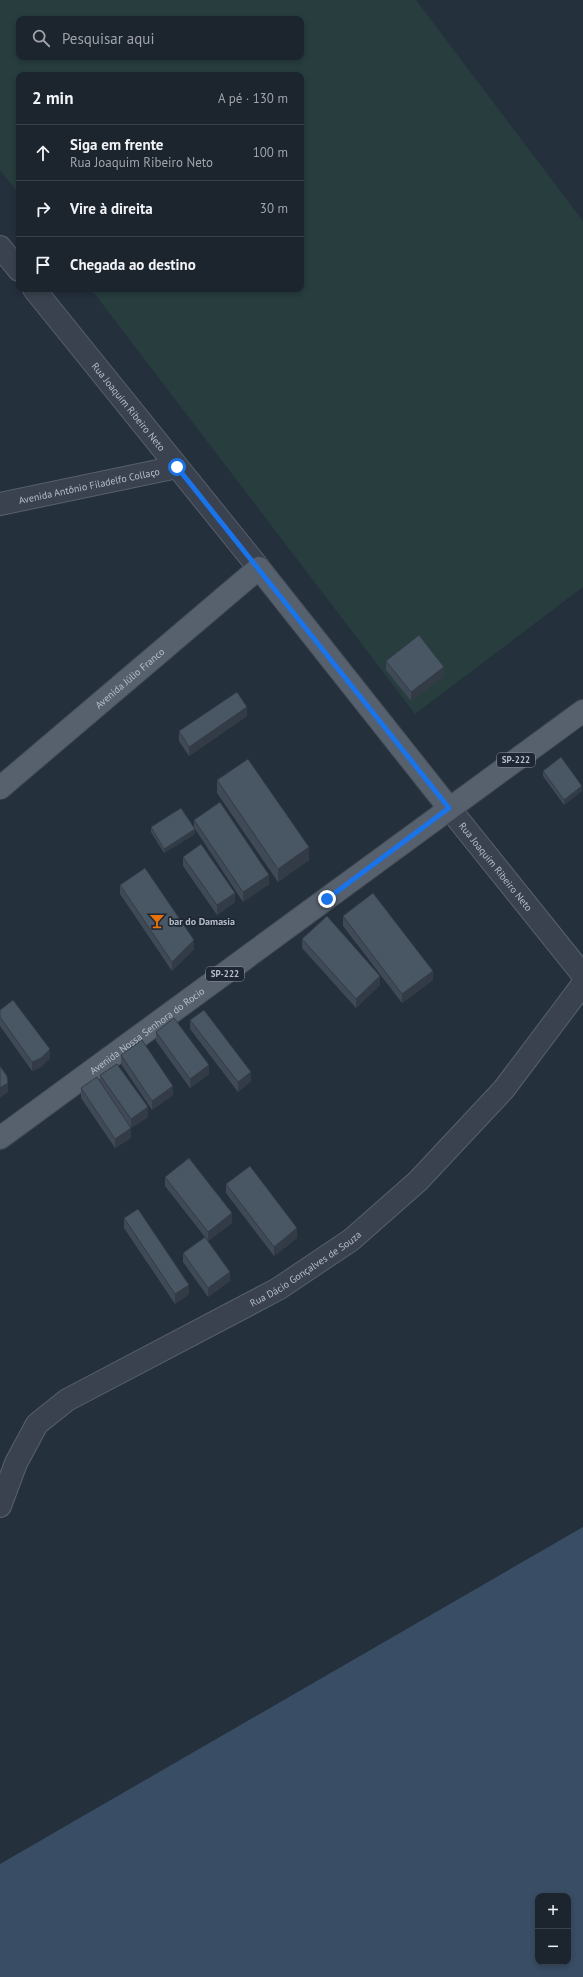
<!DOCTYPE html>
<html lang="pt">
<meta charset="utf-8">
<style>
body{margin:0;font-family:"PT Sans",sans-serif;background:#29303a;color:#f1f3f6}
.controls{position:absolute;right:12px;bottom:12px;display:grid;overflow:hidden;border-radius:8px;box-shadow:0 2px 6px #0003}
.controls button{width:36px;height:36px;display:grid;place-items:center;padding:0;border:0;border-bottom:1px solid #3a414a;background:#1c242e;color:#f1f3f6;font:20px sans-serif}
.stop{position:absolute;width:12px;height:12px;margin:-9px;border:3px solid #1a73e8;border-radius:50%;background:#fff}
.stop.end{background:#1a73e8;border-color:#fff;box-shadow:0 1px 4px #0008}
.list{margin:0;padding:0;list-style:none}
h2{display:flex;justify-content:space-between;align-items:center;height:52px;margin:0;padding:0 16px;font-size:17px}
h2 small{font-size:13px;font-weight:400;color:#a0a4aa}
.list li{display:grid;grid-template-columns:26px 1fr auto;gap:12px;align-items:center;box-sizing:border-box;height:56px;padding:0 16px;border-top:1px solid #3a414a}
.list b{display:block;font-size:15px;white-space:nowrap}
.list p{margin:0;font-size:13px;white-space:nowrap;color:#a0a4aa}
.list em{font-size:13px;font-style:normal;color:#a0a4aa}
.icon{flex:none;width:22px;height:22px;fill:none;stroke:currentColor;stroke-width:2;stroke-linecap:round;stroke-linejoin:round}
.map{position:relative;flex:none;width:583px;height:1977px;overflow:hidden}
.search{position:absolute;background:#1c242e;box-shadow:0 2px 6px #0003;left:16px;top:16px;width:288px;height:44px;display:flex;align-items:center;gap:10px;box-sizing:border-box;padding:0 14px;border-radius:8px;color:#a0a4aa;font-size:15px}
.panel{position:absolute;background:#1c242e;box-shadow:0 2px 6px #0003;left:16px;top:72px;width:288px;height:220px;border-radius:8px}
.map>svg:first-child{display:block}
.green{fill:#273d3e;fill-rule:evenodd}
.water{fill:#394d64;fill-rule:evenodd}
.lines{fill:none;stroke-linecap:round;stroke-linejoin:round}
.minor-casing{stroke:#57606c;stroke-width:24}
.major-casing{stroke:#424b57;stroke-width:24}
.minor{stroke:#39424e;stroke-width:22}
.major{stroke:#57616d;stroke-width:22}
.wall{fill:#3f4a56}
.shaded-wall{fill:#333c46}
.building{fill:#495664;stroke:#333c46}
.route{stroke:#1a73e8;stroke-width:5}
.labels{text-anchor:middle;stroke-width:3.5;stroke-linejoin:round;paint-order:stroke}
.shield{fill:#1e2733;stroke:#88909c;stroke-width:1}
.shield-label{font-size:9px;font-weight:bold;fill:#b5bdc9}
.street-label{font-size:10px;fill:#b5bdc9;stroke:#1e2733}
.poi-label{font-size:10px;font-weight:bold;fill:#b5bdc9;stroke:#1e2733;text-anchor:start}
</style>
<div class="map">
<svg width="583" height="1977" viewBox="0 0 583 1977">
<rect width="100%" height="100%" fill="#25303d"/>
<path class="green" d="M0,0H416L583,221V587L415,714L91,289H301V75H19V194L0,170ZM19,19H301V57H19Z"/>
<path class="water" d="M583,1527V1977H0V1864ZM538,1896H568V1962H538Z"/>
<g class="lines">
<g class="minor-casing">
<g id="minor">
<path d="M0,247L19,270"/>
<path id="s1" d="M34,289L259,568"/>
<path id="s2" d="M0,504L177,467"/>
<path id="s3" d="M449,808L583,975"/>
<path id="s4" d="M0,1506L16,1463L37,1424L67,1400L278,1289L351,1240L418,1181L504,1089L583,984"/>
</g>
</g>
<g class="major-casing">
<g id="major">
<path id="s5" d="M0,788L259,568L449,808"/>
<path id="s6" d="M0,1138L583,711"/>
</g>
</g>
<use href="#minor" class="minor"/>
<use href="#major" class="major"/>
</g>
<path class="wall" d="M386,661L444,676L411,701L386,670Z
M247,716L189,756L179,741V731Z
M543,771L582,791L564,805L543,776Z
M217,780L309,860L278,882L217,793Z
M194,820L269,884L243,902L195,829V834L164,853L151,832V827L194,828Z
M183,857L235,902L217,915L183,866Z
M120,885L194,949L172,971L120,894Z
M343,916L433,980L402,1003L343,926Z
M302,939L380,985L356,1008L302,948Z
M0,1010L50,1058L41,1067L32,1071L0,1026Z
M190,1020L251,1081L238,1092L190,1029Z
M156,1032L209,1074L190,1088L156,1041Z
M121,1055L173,1095L152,1110L121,1064Z
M100,1075L148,1117L131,1128L130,1127L131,1138L115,1148L81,1098V1088L100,1083Z
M165,1177L232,1223L208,1241L165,1186Z
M226,1184L297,1238L274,1256L226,1193Z
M124,1218L189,1294L175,1304L124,1228Z
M183,1253L230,1281L208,1297L183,1262Z"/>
<path class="shaded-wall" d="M444,667V676L411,701V692Z
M247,707V716L189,756V747Z
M582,786V791L564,805V800Z
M195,829V834L164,853V849Z
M309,847V860L278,882V869Z
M269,875V884L243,902V892Z
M235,893V902L217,915V905Z
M194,940V949L172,971V962Z
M433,971V980L402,1003V994Z
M380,976V985L356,1008V999Z
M50,1049V1058L41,1067L32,1071V1062Z
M209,1065V1074L190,1088V1079Z
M251,1072V1081L238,1092V1082Z
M8,1083V1092L0,1098V1088Z
M173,1086V1095L152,1110V1101Z
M148,1107V1117L131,1128V1119Z
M131,1128V1138L115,1148V1139Z
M232,1213V1223L208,1241V1232Z
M297,1228V1238L274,1256V1247Z
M230,1272V1281L208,1297V1288Z
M189,1285V1294L175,1304V1294Z"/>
<path class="building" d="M419,635L444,667L411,692L386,661Z
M237,692L247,707L189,747L179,731Z
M561,757L582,786L564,800L543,771Z
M248,759L309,847L278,869L217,780Z
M220,802L269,875L243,892L194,820Z
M181,808L195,829L164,849L151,827Z
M201,844L235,893L217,905L183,857Z
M145,868L194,940L172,962L120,885Z
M373,893L433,971L402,994L343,916Z
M327,916L380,976L356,999L302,939Z
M13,1000L50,1049L41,1058L32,1062L0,1017V1010Z
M204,1010L251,1072L238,1082L190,1020Z
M174,1018L209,1065L190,1079L156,1032Z
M142,1040L173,1086L152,1101L121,1055Z
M117,1064L148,1107L131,1119L100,1075Z
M0,1066L7,1076L8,1083L0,1088Z
M97,1077L131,1128L115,1139L81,1088Z
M189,1158L232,1213L208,1232L165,1177Z
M250,1166L297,1228L274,1247L226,1184Z
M138,1209L189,1285L175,1294L124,1218Z
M205,1237L230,1272L208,1288L183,1253Z"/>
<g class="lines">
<path class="route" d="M177,467L449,808L327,899"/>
</g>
<defs>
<g id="bar-bare" transform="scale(1.2)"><path d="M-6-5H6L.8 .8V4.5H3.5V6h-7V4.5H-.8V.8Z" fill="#e8710a" stroke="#1e2733" stroke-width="2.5" paint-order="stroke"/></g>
</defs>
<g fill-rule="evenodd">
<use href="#bar-bare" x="157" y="921"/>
</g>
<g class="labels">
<g class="shield">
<rect x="497" y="753" width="38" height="14" rx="3"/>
<rect x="206" y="967" width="38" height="14" rx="3"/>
</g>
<g class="shield-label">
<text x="516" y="763">SP-222</text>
<text x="225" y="977">SP-222</text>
</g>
<g class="street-label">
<text dy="4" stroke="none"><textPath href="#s1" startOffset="151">Rua Joaquim Ribeiro Neto</textPath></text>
<text dy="4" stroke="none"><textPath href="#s2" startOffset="91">Avenida Antônio Filadelfo Collaço</textPath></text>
<text dy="4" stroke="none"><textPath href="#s5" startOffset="170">Avenida Júlio Franco</textPath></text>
<text dy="4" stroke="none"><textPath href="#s3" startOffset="75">Rua Joaquim Ribeiro Neto</textPath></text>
<text dy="4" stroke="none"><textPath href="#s6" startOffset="182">Avenida Nossa Senhora do Rocio</textPath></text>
<text dy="4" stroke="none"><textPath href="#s4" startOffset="401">Rua Dácio Gonçalves de Souza</textPath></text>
</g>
<g class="poi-label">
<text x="169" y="925">bar do Damasia</text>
</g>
</g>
</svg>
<div class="controls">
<button>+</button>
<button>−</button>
</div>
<div class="stop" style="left:177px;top:467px"></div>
<div class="stop end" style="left:327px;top:899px"></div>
<div class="search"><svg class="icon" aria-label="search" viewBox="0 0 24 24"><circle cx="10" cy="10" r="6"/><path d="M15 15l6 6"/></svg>Pesquisar aqui</div>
<section class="panel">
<h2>2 min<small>A pé · 130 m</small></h2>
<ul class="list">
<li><svg class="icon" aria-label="ahead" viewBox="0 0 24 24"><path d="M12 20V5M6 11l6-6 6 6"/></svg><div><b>Siga em frente</b><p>Rua Joaquim Ribeiro Neto</p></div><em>100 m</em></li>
<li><svg class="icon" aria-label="right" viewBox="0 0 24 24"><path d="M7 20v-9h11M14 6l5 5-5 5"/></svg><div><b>Vire à direita</b></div><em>30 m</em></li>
<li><svg class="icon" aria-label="arrive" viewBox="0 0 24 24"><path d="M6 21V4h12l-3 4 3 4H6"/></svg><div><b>Chegada ao destino</b></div></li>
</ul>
</section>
</div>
